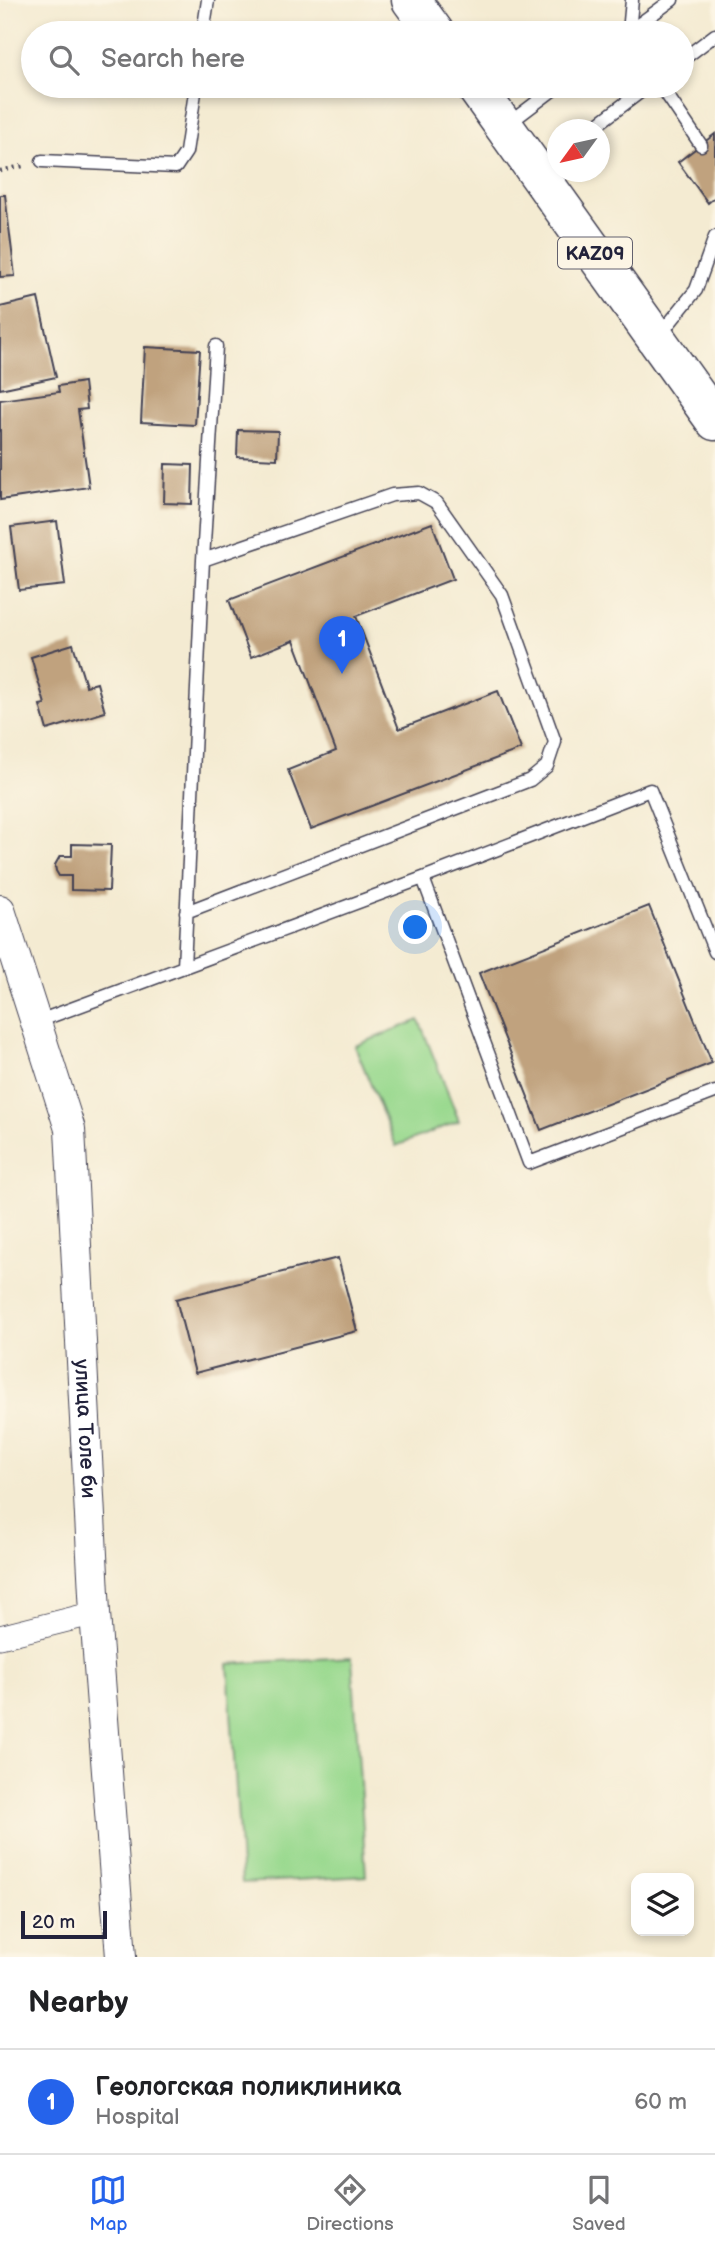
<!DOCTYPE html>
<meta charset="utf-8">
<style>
body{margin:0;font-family:"Balsamiq Sans",sans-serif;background:#f6f6f6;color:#202124}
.controls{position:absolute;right:21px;bottom:21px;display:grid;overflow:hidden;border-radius:14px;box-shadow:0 4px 10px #0003}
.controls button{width:63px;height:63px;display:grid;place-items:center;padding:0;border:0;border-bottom:2px solid #e0e0e0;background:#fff;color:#202124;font:35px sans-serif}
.compass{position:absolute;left:547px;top:119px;width:63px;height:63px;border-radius:50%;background:#fff;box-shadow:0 4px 10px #0003;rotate:237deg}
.scale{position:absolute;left:21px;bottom:18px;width:86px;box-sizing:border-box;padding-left:7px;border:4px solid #22223b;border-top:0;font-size:19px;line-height:24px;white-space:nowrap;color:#22223b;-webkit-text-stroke:5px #fcf5e5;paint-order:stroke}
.you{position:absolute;left:416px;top:928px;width:24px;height:24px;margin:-18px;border:5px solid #fff;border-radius:50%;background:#1a73e8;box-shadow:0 0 0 10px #1a73e833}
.badge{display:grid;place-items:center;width:46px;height:46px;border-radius:50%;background:#2563eb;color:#fff;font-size:23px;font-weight:700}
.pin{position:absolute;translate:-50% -58px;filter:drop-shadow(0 2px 4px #0008)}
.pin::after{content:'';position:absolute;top:37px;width:24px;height:21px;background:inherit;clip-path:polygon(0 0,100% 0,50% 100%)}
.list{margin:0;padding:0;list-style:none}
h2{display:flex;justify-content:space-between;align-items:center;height:91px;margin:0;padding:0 28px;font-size:30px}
h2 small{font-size:23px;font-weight:400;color:#757577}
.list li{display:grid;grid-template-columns:46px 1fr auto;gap:21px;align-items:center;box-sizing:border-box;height:105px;padding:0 28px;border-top:2px solid #e0e0e0}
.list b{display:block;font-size:26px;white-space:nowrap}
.list p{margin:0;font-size:23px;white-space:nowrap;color:#757577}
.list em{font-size:23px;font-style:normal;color:#757577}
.icon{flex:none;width:38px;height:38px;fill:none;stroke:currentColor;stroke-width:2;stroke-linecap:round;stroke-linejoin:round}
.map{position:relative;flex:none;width:715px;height:1957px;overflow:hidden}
.search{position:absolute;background:#fff;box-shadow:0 4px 10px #0003;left:21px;right:21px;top:21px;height:77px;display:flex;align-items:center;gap:18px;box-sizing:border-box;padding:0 24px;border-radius:38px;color:#757577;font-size:26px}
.sheet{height:196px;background:#fff}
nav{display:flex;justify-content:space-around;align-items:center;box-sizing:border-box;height:98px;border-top:2px solid #e0e0e0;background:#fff;font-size:19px;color:#757577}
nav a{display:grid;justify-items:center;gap:4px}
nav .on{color:#2563eb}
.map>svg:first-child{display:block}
.green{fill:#9ad98f;stroke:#5e7e65;stroke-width:2}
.building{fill:#c0a27e}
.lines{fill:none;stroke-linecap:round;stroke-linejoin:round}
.service-casing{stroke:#424052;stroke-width:15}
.minor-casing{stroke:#424052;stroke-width:25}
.tertiary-casing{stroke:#424052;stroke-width:32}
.trunk-casing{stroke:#424052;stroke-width:41}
.path{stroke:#424052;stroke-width:4.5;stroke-dasharray:2 5;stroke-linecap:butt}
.service{stroke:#fff;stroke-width:12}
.minor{stroke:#fff;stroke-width:23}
.tertiary{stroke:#fff;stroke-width:30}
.trunk{stroke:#fff;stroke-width:38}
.labels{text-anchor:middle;stroke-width:7;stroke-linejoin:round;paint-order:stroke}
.shield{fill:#fcf5e5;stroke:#63616e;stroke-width:2}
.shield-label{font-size:19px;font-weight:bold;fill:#22223b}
.street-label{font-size:21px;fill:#22223b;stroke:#fcf5e5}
</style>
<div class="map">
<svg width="715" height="1957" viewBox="0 0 715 1957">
<rect width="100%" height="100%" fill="#fcf5e5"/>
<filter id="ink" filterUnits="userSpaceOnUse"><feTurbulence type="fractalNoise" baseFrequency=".0143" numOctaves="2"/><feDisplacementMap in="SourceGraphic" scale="14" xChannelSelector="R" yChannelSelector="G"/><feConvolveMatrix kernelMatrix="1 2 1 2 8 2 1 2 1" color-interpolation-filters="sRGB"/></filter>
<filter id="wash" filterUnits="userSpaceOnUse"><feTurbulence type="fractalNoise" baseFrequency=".00686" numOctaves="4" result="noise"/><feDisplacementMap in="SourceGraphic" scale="28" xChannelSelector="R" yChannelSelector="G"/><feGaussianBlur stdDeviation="1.57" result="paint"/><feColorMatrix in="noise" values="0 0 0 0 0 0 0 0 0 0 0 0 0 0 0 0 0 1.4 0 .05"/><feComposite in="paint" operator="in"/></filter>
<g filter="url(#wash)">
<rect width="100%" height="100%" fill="#f4ebd2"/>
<path class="green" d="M419,1020L459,1121L396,1146L355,1046Z
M352,1657L366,1876L242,1883L228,1664Z"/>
<g id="blocks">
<path class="building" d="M715,134V197L708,203L678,162Z
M0,195H5L15,276L0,277Z
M38,298L56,377L0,389V307Z
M145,347L200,350L195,425L141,422Z
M84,382L87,409L78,410L89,487L0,500V400L59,392L58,386Z
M238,430L278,431L277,459L237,457Z
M165,464L193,465L192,504L164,503Z
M57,521L65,585L19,590L11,527Z
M432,523L453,579L356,616L399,729L498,691L521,749L311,829L288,770L336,751L294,640L251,657L229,600Z
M73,644L86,686L97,683L105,712L47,730L40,705L45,704L31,657Z
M72,844L111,845L109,891L71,890V876H59L56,871L55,865L60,856H72Z
M649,906L712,1063L541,1130L479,973Z
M338,1258L357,1331L195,1373L176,1299Z"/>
</g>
</g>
<g filter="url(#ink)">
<use href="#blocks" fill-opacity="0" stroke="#424052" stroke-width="2"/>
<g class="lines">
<g class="service-casing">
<path id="service" d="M629,32L632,0
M203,33L208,0
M627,33L672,0
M682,60L715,35
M661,86L701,145
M508,124L558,86
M590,130L648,86
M42,161L176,167L186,152L196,86
M538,168L558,153
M659,336L696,290L715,237
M423,878L529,1163L715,1092
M186,912L530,780L547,766L555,742L502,595L437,503L419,493L392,495L203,560
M184,967L203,560L216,346
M36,1022L423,878L650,790L715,952"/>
</g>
<g class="minor-casing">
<path id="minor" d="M0,1637L95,1613"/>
</g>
<g class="tertiary-casing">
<g id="tertiary">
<path id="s1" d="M0,910L70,1129L95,1613L121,1957"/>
</g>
</g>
<g class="trunk-casing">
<path id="trunk" d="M411,0L435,33
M475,86L715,421"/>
</g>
<path class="path" d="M0,171L23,166"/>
<use href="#service" class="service"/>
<use href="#minor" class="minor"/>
<use href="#tertiary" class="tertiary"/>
<use href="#trunk" class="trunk"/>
</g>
</g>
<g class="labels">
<rect class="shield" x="558" y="237.5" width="74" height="31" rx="5"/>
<g class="shield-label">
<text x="595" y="260">KAZ09</text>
</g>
<g class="street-label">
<text dy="7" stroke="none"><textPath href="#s1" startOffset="530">улица Толе би</textPath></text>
</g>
</g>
</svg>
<div class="controls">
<button><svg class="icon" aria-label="layers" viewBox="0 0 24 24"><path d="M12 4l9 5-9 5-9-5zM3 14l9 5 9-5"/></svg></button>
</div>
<svg class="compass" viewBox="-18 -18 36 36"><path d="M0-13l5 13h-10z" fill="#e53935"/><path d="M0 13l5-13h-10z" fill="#757577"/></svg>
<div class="scale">20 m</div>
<div class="you"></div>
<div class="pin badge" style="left:342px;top:674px">1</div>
<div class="search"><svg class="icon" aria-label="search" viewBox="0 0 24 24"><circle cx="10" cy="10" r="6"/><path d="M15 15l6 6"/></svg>Search here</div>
</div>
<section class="sheet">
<h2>Nearby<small></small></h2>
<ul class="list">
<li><span class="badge">1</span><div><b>Геологская поликлиника</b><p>Hospital</p></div><em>60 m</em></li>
</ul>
</section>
<nav>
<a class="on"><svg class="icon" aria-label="map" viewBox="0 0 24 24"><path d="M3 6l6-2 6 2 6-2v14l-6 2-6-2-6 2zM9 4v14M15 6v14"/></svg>Map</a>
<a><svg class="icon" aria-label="directions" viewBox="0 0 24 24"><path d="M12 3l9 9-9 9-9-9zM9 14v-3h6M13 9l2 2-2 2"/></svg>Directions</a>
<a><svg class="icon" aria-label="saved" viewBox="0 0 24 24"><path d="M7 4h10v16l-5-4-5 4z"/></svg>Saved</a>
</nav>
